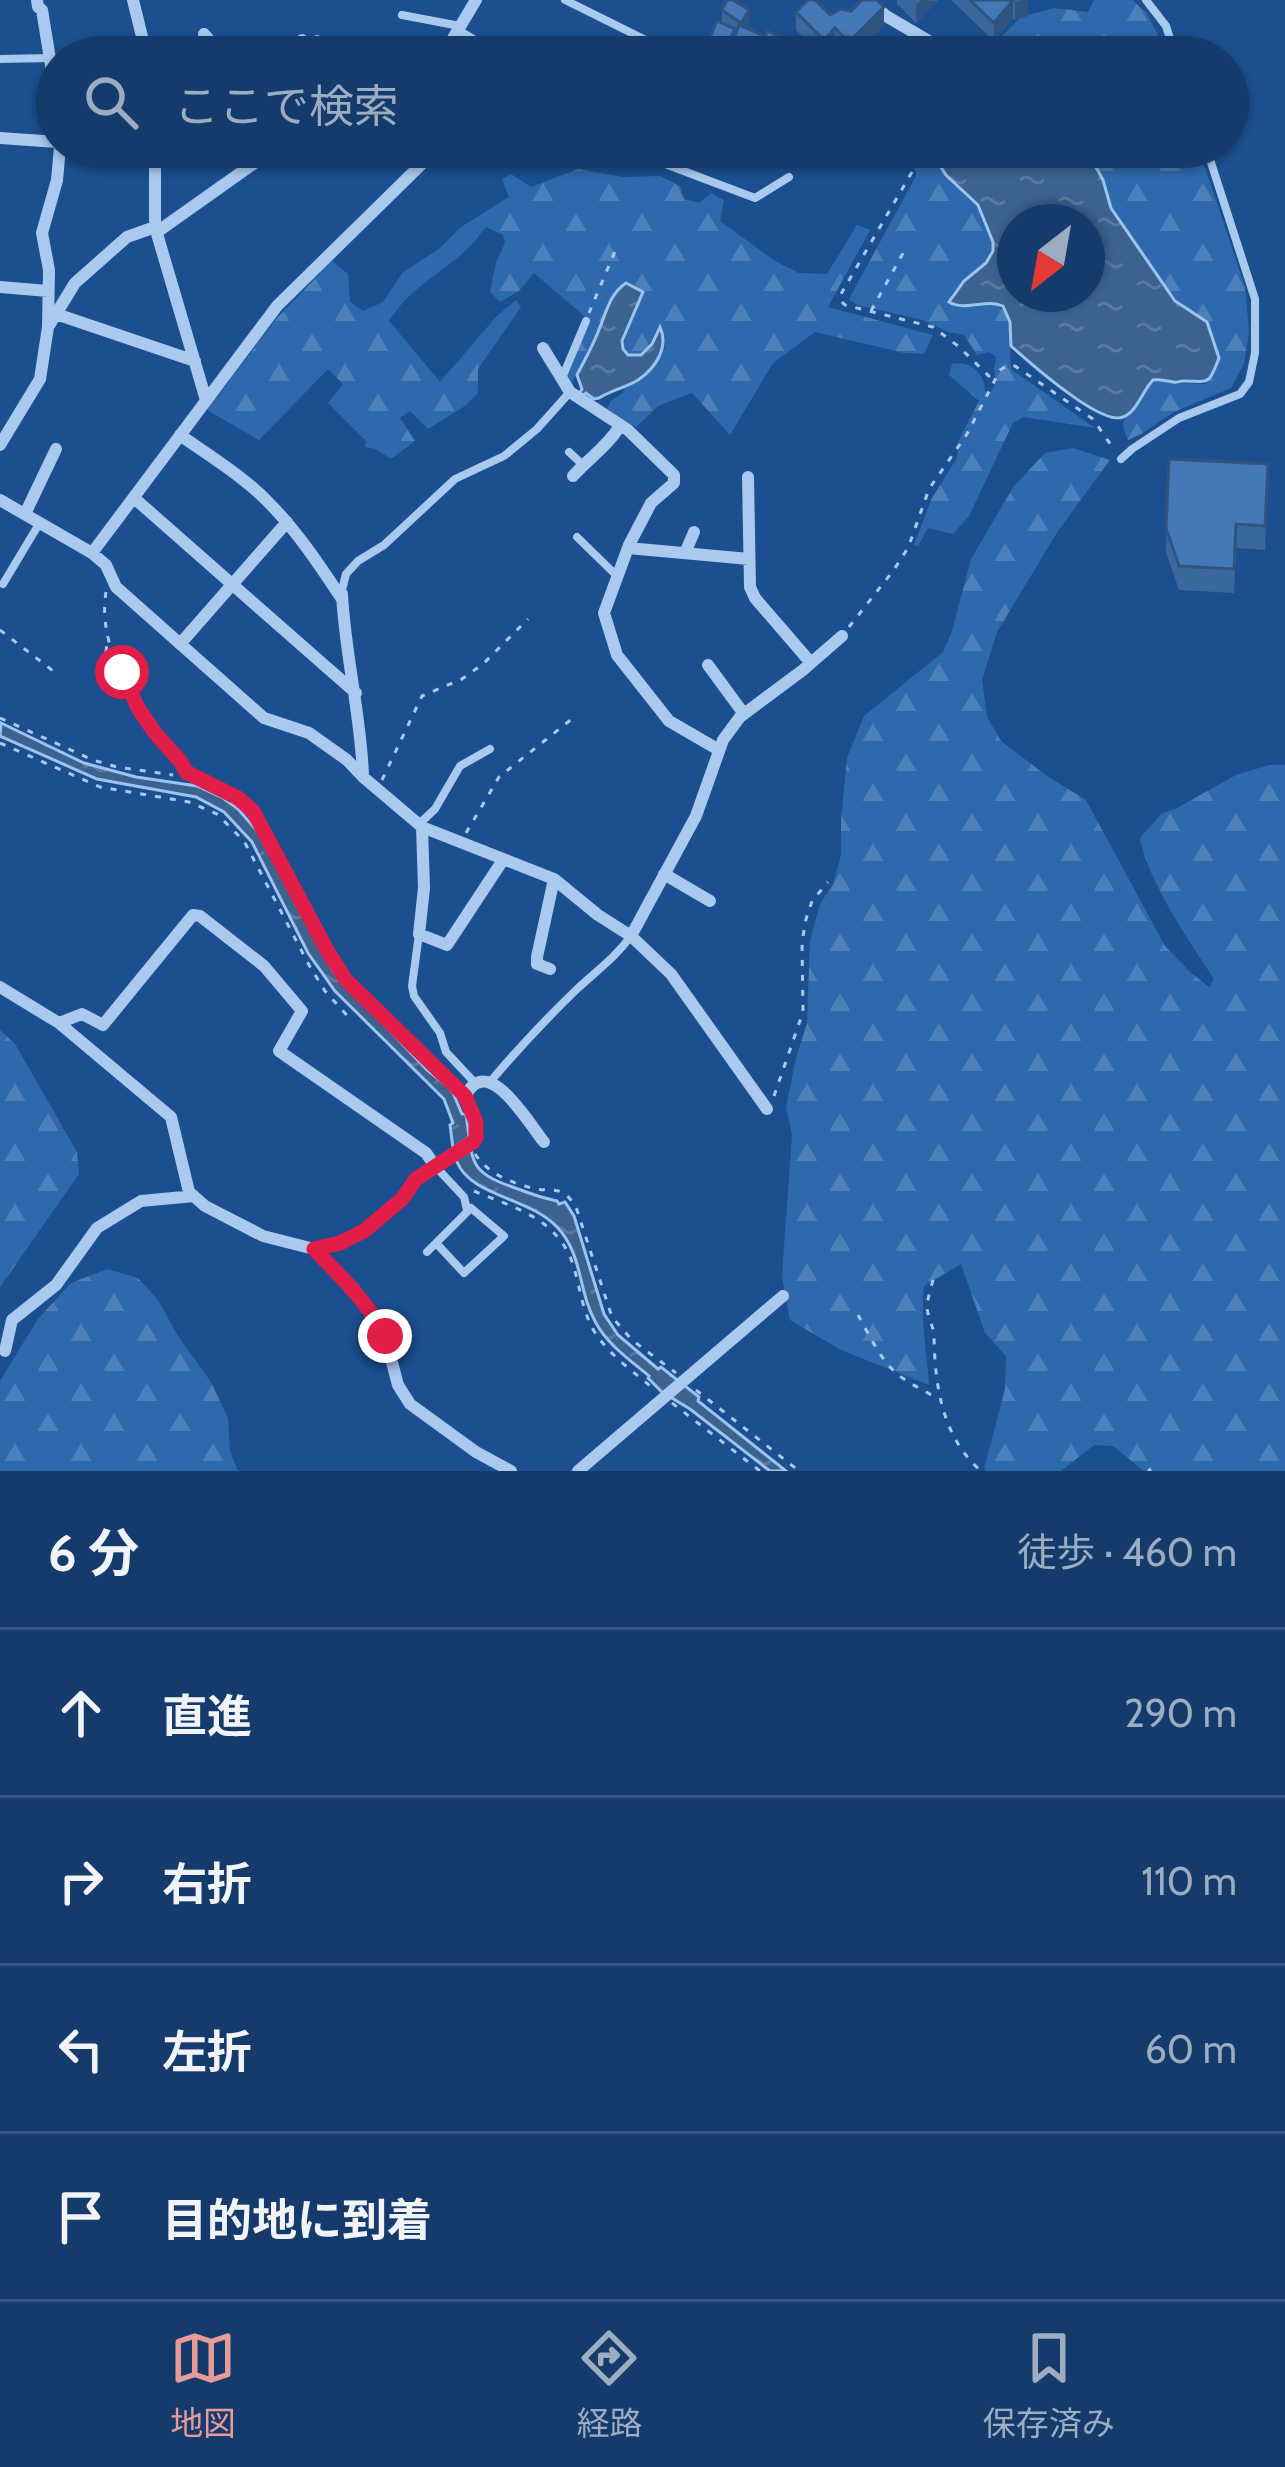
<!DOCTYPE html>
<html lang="ja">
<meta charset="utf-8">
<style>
body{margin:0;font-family:Cabin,"Noto Sans JP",sans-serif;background:#1d4271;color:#f1f3f6}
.compass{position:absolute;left:997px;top:204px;width:108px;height:108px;border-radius:50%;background:#143b6b;box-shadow:0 3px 9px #0004;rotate:211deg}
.stop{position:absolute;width:36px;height:36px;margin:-27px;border:9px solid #e11d48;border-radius:50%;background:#fff}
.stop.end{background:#e11d48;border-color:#fff;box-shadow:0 3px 12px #0008}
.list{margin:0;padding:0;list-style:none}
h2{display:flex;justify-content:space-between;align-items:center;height:156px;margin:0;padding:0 48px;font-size:51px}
h2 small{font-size:39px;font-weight:400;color:#9dadc1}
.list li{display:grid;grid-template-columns:78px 1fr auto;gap:36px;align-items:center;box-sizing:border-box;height:168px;padding:0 48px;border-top:3px solid #33557e}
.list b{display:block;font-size:45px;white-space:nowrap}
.list em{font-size:39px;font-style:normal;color:#9dadc1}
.icon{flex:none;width:66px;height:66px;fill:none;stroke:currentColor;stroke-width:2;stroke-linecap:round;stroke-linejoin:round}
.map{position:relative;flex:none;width:1285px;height:1471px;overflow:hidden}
.search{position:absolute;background:#143b6b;box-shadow:0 3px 9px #0004;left:36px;right:36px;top:36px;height:132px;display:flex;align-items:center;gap:30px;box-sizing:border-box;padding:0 42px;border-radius:66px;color:#9dadc1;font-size:45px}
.sheet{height:828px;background:#143b6b}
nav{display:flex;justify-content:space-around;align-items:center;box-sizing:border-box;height:168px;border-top:3px solid #33557e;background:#143b6b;font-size:33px;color:#9dadc1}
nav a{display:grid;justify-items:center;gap:6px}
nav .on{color:#e69b98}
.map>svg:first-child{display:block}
.forest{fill:url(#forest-firs)}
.water{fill:url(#water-ripples);stroke:#9cc4f0;stroke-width:3;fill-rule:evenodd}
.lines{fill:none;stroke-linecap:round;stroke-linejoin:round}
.path{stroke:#a9c9ee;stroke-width:3;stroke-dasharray:6 9;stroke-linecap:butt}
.service{stroke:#a9c9ee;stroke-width:8}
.minor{stroke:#a9c9ee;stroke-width:12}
.wall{fill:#3a679d}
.shaded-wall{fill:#305480}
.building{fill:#4478b7;stroke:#305480;stroke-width:3}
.route{stroke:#e11d48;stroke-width:15}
</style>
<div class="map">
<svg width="1285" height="1471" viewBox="0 0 1285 1471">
<defs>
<pattern id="forest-firs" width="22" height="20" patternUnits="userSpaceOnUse" patternTransform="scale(3)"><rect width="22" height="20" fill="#2e69ad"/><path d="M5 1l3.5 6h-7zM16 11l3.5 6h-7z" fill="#4d80b9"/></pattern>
<pattern id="water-ripples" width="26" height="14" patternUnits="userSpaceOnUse" patternTransform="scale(3)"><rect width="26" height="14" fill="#3c6290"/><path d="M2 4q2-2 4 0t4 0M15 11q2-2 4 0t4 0" fill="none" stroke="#597aa1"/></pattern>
</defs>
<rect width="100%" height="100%" fill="#1b4f8f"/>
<path class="forest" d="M1094,0H1132L1146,12L1169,57H981L1021,17L1054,8L1088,12Z
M887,147H926L947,177L972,199L983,213L993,246L989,261L952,294L949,302C967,313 993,295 1005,312C1015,325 1007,354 1012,370L1095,428L1023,417L1013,423L969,516L953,534L928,528L918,546L914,545L932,498L957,458L959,440L979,401L949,375L952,364C970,361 984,372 985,391L990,393L996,382L994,369L996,357L989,352L977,355L964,335L948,332L923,320L857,305L849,299L917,174L913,165Z
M1085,147H1198L1245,287L1249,332L1244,364L1231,388L1174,412L1141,434L1128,440C1125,432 1121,427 1125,418C1130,405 1149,382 1162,377L1176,383L1205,384L1219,358L1207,320L1174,300L1113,210L1105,186Z
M578,169L622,177L660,176L680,186L684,199L699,203L711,193L724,200L720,221L775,261L799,273L827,274L857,225L870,230L828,307L933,335L924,354L904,353L815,332L773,363L730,435L692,393L658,406L636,427L606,411L611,401L623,393L624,388L645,375L665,348L662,330L658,327C650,341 649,356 630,356L622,347L635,310L643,297L641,290L627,283L618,288L572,383L566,376L590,321L534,273L519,291L500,302L490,292L496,262L505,243L503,235L486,227C480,234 474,243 467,249C440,275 410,287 389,321L440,382L496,317L516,300L521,307L478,369V393L465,406L428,429L410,411L400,418L415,441L391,459L376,449L365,447L366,441L328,403L343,384L328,369L259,440L207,410L276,319L332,261L348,274L350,302L363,311L383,302L403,272L439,249L461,227L509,197L502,179L511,174L531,187Z
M1073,448L1110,460L1058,531L997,632L982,680L987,717L1001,741L1047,776L1086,800L1165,946L1190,972L1209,987L1214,979C1190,942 1148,882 1140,838L1161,814L1177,808L1236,775L1269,765H1285V1471H1144L1113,1446L1094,1445L1061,1471H986L984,1469L1005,1389L1006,1356L985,1333L961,1264L924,1286C920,1319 927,1352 929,1385L841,1350L790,1320L782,1276L792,1135L786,1107L796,1058L807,1023L810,941L820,904L833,884L841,855V820L847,758L864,716L943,652L952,631L971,559L1014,486L1045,453Z
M0,1030L15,1044L77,1152L79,1174L0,1287Z
M107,1269L138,1278L158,1300L178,1336L211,1382L228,1418L230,1451L238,1471H0V1381L38,1319L71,1283Z"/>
<path class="water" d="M928,147H1085L1103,180L1111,208L1175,301L1207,322L1219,358C1208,387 1209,381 1183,381C1180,381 1176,383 1173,382C1166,381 1160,379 1153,380C1143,390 1137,412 1123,417C1101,426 1029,362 1011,346L1010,322L1003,306C986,298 966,312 949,302L964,281L986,263L993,251V242L978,205L946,175ZM1015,222H1087V294H1015Z
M626,283L643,292L622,341L623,349L628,355H641L652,344L660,327C669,347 656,368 638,380C625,388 611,390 599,398L594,399L586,393L576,399L582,389L577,375C585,359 594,344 600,327C607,310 610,294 626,283Z
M1,723L84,763L136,777L197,786L223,798L238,809L258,832L333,971L427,1070L446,1085L453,1093L462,1114H466C473,1165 468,1172 518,1189C531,1194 543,1198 557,1201L559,1204L565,1202L574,1216L604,1314L618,1335L658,1369L661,1367L699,1397L698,1401L786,1471H770L690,1409L662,1392L648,1378L649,1376C630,1360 608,1345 596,1323C578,1292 583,1254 557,1227C529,1197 472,1197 457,1162C452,1151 452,1137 450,1125L453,1123L444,1099L335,991L308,953L252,842L224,812L196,797L97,779L0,736Z"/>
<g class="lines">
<path class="path" d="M912,172L841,294L840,300L845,305L933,327L958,346L994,381
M871,311L907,246
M589,313L616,249
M106,592C96,651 142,719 179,760
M849,627L893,571L908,548L929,489L967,434L1000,370L1008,365L1015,366L1093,419L1113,448
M0,630L57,674
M102,682L108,636
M0,718L93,760L117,767L173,775
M0,743L100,787L189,802L217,814L244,841L309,965L325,991L352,1021
M382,780L422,696L462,679L483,664L528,619
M466,833L499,777L573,718
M774,1096L803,1012L802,942L806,919L812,901L828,882
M475,1154C489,1175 512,1183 536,1189C546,1191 556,1188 565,1194C571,1199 574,1204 577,1210L612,1317L632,1340L676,1373
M474,1191C512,1207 554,1217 571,1259C580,1283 581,1309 594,1331C609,1355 634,1372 655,1390
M933,1280C931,1288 927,1300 927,1308C928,1318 934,1327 934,1337C935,1386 942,1437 981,1471
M858,1315C870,1336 883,1366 904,1379C915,1387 927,1391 938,1400
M696,1390L799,1471
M672,1403L760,1471
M1148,1471L1151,1469"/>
<path class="service" d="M565,0L678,56
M1146,0L1166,26L1176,57
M402,15L460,26
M458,30L487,47L493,57
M0,59L50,58
M556,147L571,159L628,150L755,198L789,177
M562,378L586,321
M569,452L583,465
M1121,459L1132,449L1179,418L1240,394L1249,382L1255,353V299L1206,147
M577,537L618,577
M3,584L39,524
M342,590L346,574L358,561L384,545L455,479L504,456L537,429L570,392
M419,824L435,809L460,766L490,749
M419,934L412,986L414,996L440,1033L446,1052L476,1084
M490,1082C517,1050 545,1020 576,990C595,972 615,958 631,936
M435,1166L464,1197L467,1210
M427,1252L471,1208L504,1236L464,1273L436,1243"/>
<path class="minor" d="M37,0L38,7L42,10L57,102
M133,0L147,57
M869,0L886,16L956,57
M204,34L224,57
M283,57L302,40
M301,57L317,41
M445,57L446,50L476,0
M0,138L57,142
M155,147V227L206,400
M155,159L170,156L180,147
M157,232L277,147
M0,287L48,291
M56,314L195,361
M48,326L49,270L42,233L57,180L60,147
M543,348L570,392L628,430L674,475V483L651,503L629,545L604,613L617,655L669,721L719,750
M180,435C211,457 246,478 272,506C299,534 320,566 342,599
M0,445L40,379L48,327L75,283L127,237L155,227
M573,476C589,458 607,447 620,426
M748,477L750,587L755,598L811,663
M134,498L356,693
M0,500L92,553L106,565L116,587L264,718L309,733L347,760L363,777L422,827L554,879L598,915L631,936L671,974L767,1109
M25,514L56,449
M628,548L749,559
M92,553L277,306L439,147
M685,553L694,532
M342,594C345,655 361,715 363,776
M180,644L287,522
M708,665L744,714
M186,772L238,798L253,811L328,952L347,981L465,1097
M422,827L424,888L419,934L447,945L503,860
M664,874L710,901
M631,936L696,816L723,740L740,717L803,670L842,636
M550,969L537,964V957L554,879
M0,987L59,1023L171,1117L189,1192L205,1206L263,1236L314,1249L340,1243L364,1231L402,1199L416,1179L476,1138V1122L465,1097C487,1050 529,1124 544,1142
M59,1023L82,1014L103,1025L188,921L193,915L200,916L264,966L302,1011L279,1051L426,1153L435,1166
M314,1249L354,1289L377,1320L385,1336L398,1385L410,1404L476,1452L511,1471
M5,1351L12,1320L56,1285L97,1228L141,1201L194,1196
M578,1471L783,1296"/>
</g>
<path class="wall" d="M897,0H938L916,23L897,4Z
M951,0H1028V16L1015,20L1013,18L994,41Z
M722,10L749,22L745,28L792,53L790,57H731V50L726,57L710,49V37L726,25L722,22Z
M796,12L830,15L884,25L852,57H846L835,46L823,57L796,30Z
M1268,488L1265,550L1236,548L1234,593L1179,590L1166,552V528Z"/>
<path class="shaded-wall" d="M921,0L938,1L916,23V5Z
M1013,0V18L994,41V23Z
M1021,0H1028V16L1015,20V2Z
M884,7V25L852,57H849V42Z
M749,10V22L741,35V23Z
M835,28V46L824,57V40Z"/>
<path class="building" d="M727,0H733L749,10L741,23L722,10Z
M808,0H815L830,15L841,9L851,11L862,0H877L884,7L849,42L835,28L824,40L796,12Z
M970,0H1013L994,23Z
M717,21L735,29L727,45L710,37Z
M739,25L765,36L767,31L792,41L785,57H774L758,50L755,55L731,45Z
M920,38L939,49L934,57H919L911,52Z
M1169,459L1268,464L1265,526L1236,524L1234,569L1179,566L1166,528Z"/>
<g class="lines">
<path class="route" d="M122,672L138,708L155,733L181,762L186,772L238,798L253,811L328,952L346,980L465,1096L476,1122V1138L473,1142L416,1179L402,1199L364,1231L340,1243L314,1249C340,1276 368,1302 385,1336"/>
</g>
</svg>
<svg class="compass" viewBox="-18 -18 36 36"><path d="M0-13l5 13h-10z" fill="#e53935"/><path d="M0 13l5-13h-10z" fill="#9dadc1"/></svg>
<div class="stop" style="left:122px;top:672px"></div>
<div class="stop end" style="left:385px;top:1336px"></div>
<div class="search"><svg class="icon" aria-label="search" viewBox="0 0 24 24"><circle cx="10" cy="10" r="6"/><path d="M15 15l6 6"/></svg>ここで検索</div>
</div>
<section class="sheet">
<h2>6 分<small>徒歩 · 460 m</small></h2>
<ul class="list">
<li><svg class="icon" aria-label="ahead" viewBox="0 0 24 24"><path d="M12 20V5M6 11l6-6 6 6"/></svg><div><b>直進</b></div><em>290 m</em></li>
<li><svg class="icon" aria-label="right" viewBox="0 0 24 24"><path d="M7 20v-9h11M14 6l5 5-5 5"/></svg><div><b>右折</b></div><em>110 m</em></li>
<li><svg class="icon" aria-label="left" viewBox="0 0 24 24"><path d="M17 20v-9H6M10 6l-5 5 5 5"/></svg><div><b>左折</b></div><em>60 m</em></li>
<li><svg class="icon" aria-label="arrive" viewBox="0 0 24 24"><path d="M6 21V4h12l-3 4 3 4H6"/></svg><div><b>目的地に到着</b></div></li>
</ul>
</section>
<nav>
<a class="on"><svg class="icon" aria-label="map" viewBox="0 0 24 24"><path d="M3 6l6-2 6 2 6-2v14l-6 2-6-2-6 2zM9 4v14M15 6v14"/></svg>地図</a>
<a><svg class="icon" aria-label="directions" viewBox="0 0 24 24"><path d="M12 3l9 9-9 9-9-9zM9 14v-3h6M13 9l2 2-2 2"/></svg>経路</a>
<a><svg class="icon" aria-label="saved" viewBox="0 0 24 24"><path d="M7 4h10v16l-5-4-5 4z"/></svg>保存済み</a>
</nav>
